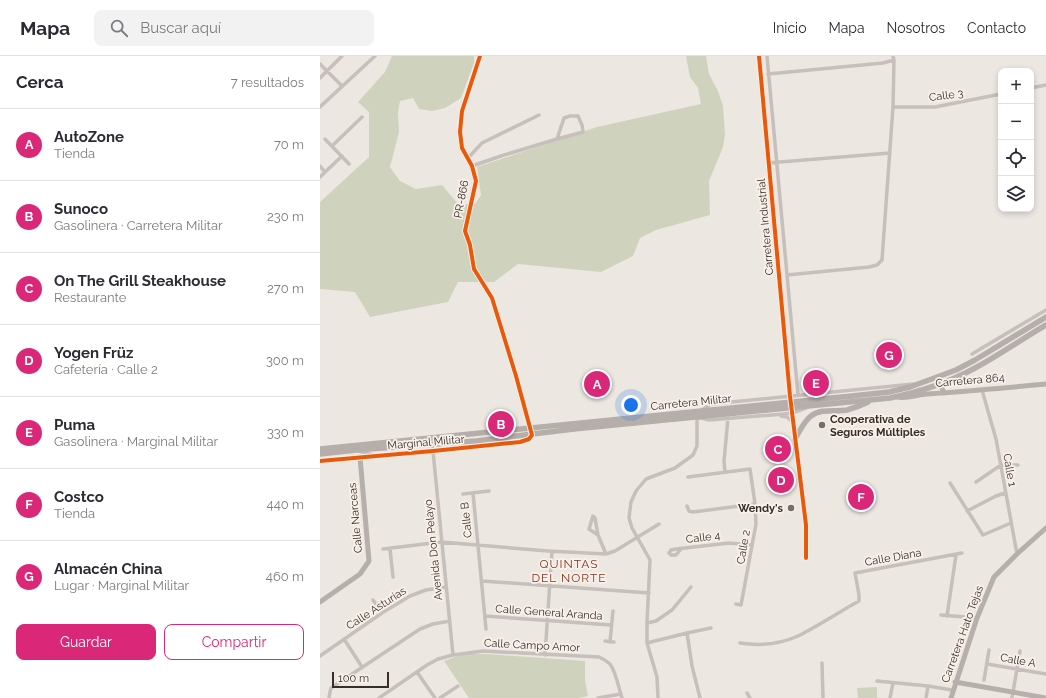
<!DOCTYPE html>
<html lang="es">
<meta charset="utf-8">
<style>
body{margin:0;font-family:Raleway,sans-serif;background:#f2f2f3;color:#2b2b33}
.controls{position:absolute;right:12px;top:12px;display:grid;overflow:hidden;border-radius:8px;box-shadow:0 2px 6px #0003}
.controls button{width:36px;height:36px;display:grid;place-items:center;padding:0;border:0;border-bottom:1px solid #e1e1e2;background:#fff;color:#2b2b33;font:20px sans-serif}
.scale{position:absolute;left:12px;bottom:10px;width:57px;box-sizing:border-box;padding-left:4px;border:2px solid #372d29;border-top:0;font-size:11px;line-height:14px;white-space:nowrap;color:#372d29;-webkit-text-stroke:3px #f9f1e9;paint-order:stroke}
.you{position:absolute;left:311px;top:349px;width:14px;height:14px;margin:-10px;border:3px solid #fff;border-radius:50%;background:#1a73e8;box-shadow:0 0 0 6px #1a73e833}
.badge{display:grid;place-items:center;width:26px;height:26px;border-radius:50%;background:#db2777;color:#fff;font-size:13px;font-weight:700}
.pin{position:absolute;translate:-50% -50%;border:2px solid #fff;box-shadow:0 1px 4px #0006}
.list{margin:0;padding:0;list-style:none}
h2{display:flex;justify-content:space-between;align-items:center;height:52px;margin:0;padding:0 16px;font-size:17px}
h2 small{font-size:13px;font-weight:400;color:#7c7c81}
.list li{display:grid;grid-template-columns:26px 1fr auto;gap:12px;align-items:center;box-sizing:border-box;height:72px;padding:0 16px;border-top:1px solid #e1e1e2}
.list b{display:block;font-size:15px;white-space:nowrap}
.list p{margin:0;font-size:13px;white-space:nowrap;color:#7c7c81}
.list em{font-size:13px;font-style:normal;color:#7c7c81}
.actions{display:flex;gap:8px;padding:12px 16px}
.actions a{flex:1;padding:9px 0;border:1px solid #db2777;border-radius:8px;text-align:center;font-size:14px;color:#db2777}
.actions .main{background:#db2777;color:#fff}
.icon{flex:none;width:22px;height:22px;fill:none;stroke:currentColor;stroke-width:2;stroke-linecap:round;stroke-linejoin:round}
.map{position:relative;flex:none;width:726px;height:642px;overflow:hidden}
header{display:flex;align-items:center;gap:24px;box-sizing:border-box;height:56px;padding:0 20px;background:#fff;border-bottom:1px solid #e1e1e2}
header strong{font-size:19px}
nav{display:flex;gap:22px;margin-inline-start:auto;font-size:14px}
.search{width:280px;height:36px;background:#f2f2f3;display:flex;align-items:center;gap:10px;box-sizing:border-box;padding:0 14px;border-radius:8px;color:#7c7c81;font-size:15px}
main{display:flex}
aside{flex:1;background:#fff}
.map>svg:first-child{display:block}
.green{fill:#cfd2bc}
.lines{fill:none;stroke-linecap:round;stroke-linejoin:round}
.street{stroke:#c6bfbb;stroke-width:3.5}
.secondary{stroke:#b7afab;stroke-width:5}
.primary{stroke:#b5aeaa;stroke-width:5.5}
.cycleway-casing{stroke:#f9f1e9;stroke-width:6}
.cycleway{stroke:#e8590c;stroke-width:4}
.poi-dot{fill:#776e6a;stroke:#f9f1e9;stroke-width:1.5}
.labels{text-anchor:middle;stroke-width:3.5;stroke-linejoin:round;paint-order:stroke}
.street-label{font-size:11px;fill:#372d29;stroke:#f9f1e9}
.poi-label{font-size:11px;font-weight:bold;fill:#372d29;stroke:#f9f1e9;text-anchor:start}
.neighbourhood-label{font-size:12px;letter-spacing:1px;fill:#843623;stroke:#f9f1e9}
</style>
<header>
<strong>Mapa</strong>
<div class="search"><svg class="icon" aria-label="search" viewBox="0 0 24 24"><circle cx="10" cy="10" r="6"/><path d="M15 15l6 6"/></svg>Buscar aquí</div>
<nav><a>Inicio</a><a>Mapa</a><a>Nosotros</a><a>Contacto</a></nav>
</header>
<main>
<aside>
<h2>Cerca<small>7 resultados</small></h2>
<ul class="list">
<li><span class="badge">A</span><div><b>AutoZone</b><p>Tienda</p></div><em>70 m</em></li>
<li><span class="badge">B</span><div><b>Sunoco</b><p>Gasolinera · Carretera Militar</p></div><em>230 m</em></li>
<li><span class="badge">C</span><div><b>On The Grill Steakhouse</b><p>Restaurante</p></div><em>270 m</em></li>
<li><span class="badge">D</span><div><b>Yogen Früz</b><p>Cafetería · Calle 2</p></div><em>300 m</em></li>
<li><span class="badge">E</span><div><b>Puma</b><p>Gasolinera · Marginal Militar</p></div><em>330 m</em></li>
<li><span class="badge">F</span><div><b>Costco</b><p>Tienda</p></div><em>440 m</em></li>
<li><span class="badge">G</span><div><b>Almacén China</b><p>Lugar · Marginal Militar</p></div><em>460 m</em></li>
</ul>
<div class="actions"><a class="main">Guardar</a><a>Compartir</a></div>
</aside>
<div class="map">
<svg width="726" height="642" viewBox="0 0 726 642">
<rect width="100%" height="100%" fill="#ede7e2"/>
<path class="green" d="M72,0H154V7L141,42L125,52L112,55L99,53L93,42L80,45L78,56L79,76L70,111L80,125L96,133L122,129L138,148H155L161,139L157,111L277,71L381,48L378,32L370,21L366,0H386L389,18L398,35L403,50L405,79L403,91L389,125L390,159L336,174L320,182L313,200L281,216L198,208L174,226H138L128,246L50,261L35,236L0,233V146L49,101V56L38,46L65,16Z
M147,598H166L265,605V624L268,640L259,642H149L124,605L135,601Z
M557,631V642H538L537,632Z"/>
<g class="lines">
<path class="street" d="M447,0L478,339
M0,8L22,30
M448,18L563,7L574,4
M0,22L22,0
M711,32L726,29
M0,51L55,0
M573,51H615L681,38
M5,83L29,108
M12,90L42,61
M148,102L162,87L219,59
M448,107L570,97
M0,110L5,116
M152,110L181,100L237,83L244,62L250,60H258L262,69L263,76L237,83
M0,121L22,100
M467,219L549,211L557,209L562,204L573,51L574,4L573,0
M652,298L726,254
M662,334L676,383L697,498
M382,354L391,348L593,328
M472,357L486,469V502
M461,360L467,361L473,366
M110,382L113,395L133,599
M39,395L53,399
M0,405L113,395L200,386L209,383L212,379
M405,416L404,405L408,362
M368,421L430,413L435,448L436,468L421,549L416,548
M656,426L681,409H698
M630,427L663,479L691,467
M153,437L166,573
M143,438L169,435
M367,450L369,455L373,456L435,448
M647,455L676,440L685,437
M273,460L275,462L278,479L269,473Z
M278,479L286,498
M63,493L121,486L228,495L286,498L295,495L339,468
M70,493L73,521
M361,493L356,499H351L349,497L351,494L356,493L409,487L432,489
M162,525L329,537
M53,544L62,557
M621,559L657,562
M165,560L291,569
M627,560L636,499
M327,567L336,565L352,554L371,531
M367,577L372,610L380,642
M24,583L42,611
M285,585L294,586
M290,586L293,555
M327,587L367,577L391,572
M420,587C439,590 460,588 478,580C498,570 519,556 539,545V539L535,517L642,497
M225,599L232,495
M0,600L62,557L90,540L106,534L126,531
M502,607L503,642
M667,608L726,618
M97,616L115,642
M664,624L669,594
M557,625L608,630L632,634
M427,637L430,642
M9,642L10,636L11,632L100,573L113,568L130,565
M59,642L107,609L118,603L133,599L163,595L279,601C283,603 287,605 290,608C296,616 299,633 302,642
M120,642L138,630
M278,642L301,638
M338,642L337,621L327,587V567L330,504L312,472L309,462L311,446L316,435L326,423L355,412L373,399L377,390V361L389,364L464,358L472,357L486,352
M570,642L573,627
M606,642L608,630
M692,642L700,595"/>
<path class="secondary" d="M160,0L142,55L140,76L142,92L152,110L156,125L145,175L150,189L154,213L172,242L196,320L211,375
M439,0L472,357
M617,321L624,337
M577,341C587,343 596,339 607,338C647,335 686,332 726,328
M0,546L40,518L49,505L40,401
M635,626L726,642
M631,642L657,562L674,521L697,498L726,472"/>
<path class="primary" d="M475,383C480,375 484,365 491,360C501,352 516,356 527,354C535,352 542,349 548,346
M0,393L532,340L569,336L590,331L636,314L655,304L726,261
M0,398L36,394L156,385L254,373L570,342C599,336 628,327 655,312C679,299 702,283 726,269"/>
<g class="cycleway-casing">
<path id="cycleway" d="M439,0L470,340L486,469V502
M0,405L113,395L200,386L209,383L212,379L196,320L172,242L154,213L150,189L145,175L156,125L152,110L142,92L140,76L142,55L160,0"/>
</g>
<use href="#cycleway" class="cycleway"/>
</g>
<g class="poi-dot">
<circle cx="502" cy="369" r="4"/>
<circle cx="471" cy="452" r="4"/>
</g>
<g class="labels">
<g class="street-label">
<text transform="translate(626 39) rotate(-8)" y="4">Calle 3</text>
<text transform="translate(141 143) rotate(-79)" y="4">PR-866</text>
<text transform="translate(445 171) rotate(-95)" y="4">Carretera Industrial</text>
<text transform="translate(650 324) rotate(-5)" y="4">Carretera 864</text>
<text transform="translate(371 346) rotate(-6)" y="4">Carretera Militar</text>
<text transform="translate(106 386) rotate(-5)" y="4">Marginal Militar</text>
<text transform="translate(690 414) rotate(80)" y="4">Calle 1</text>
<text transform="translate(35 462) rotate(-95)" y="4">Calle Narceas</text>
<text transform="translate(146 464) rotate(-96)" y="4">Calle B</text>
<text transform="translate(383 481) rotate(-7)" y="4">Calle 4</text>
<text transform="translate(423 491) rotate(-80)" y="4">Calle 2</text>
<text transform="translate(113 494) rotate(-96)" y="4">Avenida Don Pelayo</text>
<text transform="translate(573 501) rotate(-10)" y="4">Calle Diana</text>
<text transform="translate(56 552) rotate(-33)" y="4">Calle Asturias</text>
<text transform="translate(229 556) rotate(4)" y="4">Calle General Aranda</text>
<text transform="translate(642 578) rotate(-70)" y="4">Carretera Hato Tejas</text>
<text transform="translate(212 589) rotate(3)" y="4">Calle Campo Amor</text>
<text transform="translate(698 604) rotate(10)" y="4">Calle A</text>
</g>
<g class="poi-label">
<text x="510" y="367">Cooperativa de<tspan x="510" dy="13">Seguros Múltiples</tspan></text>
<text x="463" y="456" text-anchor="end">Wendy's</text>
</g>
<g class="neighbourhood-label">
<text x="249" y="512">QUINTAS<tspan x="249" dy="14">DEL NORTE</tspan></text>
</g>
</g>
</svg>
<div class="controls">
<button>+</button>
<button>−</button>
<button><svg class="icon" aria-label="locate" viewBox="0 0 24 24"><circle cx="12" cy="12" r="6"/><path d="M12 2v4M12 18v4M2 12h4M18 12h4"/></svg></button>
<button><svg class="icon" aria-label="layers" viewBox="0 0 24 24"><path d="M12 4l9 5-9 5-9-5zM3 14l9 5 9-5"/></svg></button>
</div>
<div class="scale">100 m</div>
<div class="you"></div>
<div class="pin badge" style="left:277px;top:328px">A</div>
<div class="pin badge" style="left:181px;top:368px">B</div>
<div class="pin badge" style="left:458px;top:393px">C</div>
<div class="pin badge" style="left:461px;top:424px">D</div>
<div class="pin badge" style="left:496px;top:327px">E</div>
<div class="pin badge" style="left:541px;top:441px">F</div>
<div class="pin badge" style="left:569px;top:299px">G</div>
</div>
</main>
